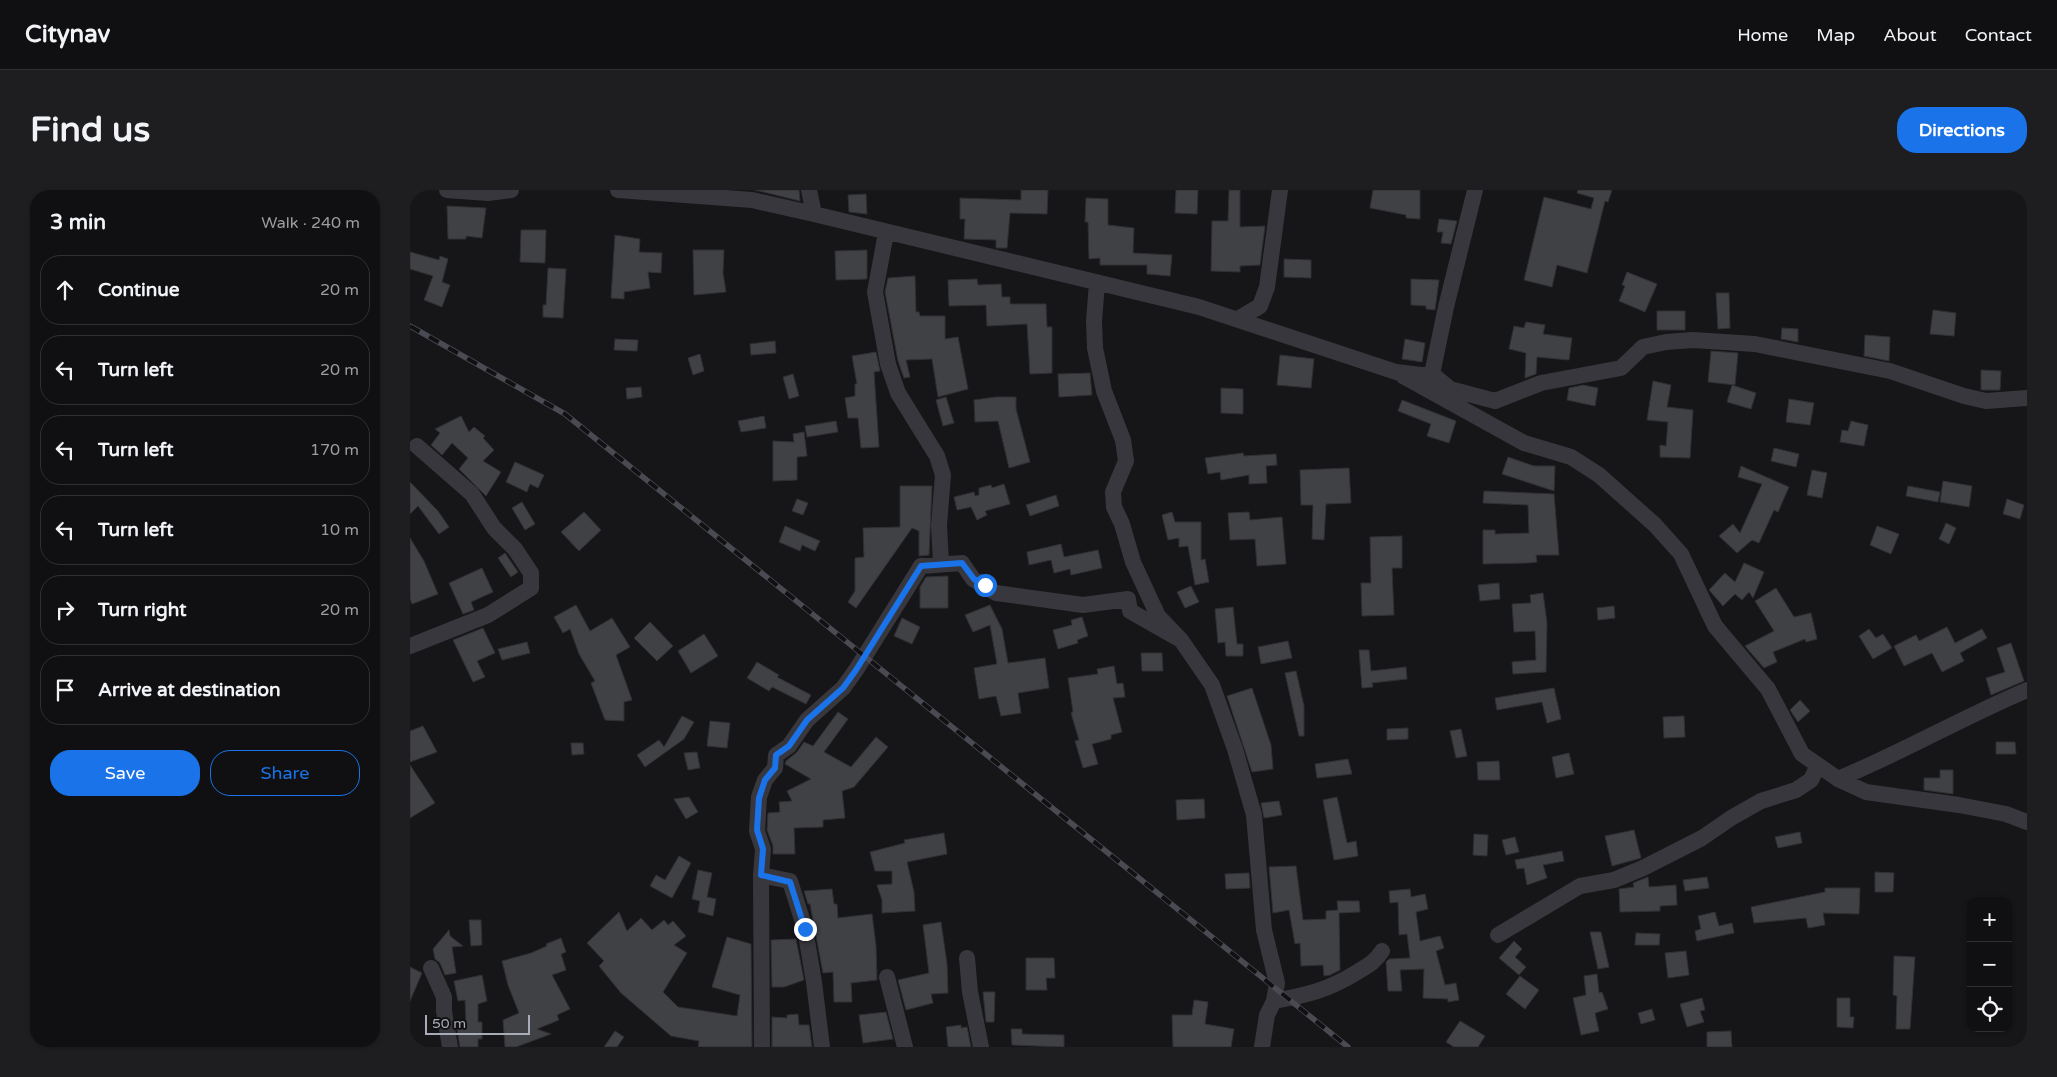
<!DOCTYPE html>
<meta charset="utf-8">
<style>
body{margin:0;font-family:"Varela Round",sans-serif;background:#1e1e20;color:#f1f3f6}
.controls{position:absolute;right:15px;bottom:15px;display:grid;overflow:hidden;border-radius:10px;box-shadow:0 1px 4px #0004}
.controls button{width:45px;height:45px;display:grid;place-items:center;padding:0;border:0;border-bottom:1px solid #303032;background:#101012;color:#f1f3f6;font:25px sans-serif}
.scale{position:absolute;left:15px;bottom:12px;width:105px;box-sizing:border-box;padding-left:5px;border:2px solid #a7acb8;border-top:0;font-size:14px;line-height:18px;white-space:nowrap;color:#a7acb8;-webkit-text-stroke:4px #111113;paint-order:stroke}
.stop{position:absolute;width:15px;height:15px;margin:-11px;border:4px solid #1a73e8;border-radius:50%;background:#fff}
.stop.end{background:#1a73e8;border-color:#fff;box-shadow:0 1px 5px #0008}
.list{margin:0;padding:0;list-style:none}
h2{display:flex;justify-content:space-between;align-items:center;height:65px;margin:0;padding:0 20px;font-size:21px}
h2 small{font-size:16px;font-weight:400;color:#9c9d9f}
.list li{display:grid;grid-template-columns:32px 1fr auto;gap:15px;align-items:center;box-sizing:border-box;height:70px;margin:0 10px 10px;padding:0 10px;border:1px solid #303032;border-radius:20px}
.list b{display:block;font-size:19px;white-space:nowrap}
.list em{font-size:16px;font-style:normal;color:#9c9d9f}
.actions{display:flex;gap:10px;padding:15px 20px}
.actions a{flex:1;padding:11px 0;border:1px solid #1a73e8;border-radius:20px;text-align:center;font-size:18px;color:#1a73e8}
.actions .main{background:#1a73e8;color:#fff}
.icon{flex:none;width:28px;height:28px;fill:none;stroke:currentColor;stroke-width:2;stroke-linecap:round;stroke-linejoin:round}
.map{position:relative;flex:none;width:1617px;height:857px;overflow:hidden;border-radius:20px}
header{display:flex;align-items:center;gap:30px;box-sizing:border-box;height:70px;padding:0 25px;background:#101012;border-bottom:1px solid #303032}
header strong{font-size:24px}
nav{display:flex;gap:28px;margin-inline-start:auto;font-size:18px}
.intro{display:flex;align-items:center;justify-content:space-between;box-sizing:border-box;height:120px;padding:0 30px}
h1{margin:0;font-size:35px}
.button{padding:12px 22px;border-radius:20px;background:#1a73e8;color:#fff;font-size:18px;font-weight:700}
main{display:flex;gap:30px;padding:0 30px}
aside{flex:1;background:#101012;border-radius:20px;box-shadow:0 1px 4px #0004}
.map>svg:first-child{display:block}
.building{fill:#404145;stroke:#303034}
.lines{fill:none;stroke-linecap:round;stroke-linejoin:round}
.street{stroke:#37373d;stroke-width:16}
.rail-casing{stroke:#4a4b52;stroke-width:5.5}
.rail{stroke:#111113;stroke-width:4;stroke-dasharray:11;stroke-linecap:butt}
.route{stroke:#1a73e8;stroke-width:6}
</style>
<header>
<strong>Citynav</strong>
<nav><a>Home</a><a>Map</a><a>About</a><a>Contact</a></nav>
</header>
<div class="intro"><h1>Find us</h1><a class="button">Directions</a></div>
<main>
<aside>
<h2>3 min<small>Walk · 240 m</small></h2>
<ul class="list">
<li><svg class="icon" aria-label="ahead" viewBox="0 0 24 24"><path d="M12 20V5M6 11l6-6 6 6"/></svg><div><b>Continue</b></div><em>20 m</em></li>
<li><svg class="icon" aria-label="left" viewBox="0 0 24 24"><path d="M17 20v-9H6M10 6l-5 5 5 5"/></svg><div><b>Turn left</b></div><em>20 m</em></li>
<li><svg class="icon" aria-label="left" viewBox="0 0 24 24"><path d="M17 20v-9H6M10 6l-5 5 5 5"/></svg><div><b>Turn left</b></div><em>170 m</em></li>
<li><svg class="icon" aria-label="left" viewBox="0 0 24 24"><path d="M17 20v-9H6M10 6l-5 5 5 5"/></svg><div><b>Turn left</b></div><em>10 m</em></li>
<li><svg class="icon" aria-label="right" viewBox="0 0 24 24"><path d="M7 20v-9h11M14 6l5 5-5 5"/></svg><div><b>Turn right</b></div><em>20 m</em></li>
<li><svg class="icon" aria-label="arrive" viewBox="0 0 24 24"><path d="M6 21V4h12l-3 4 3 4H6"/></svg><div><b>Arrive at destination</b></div></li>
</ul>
<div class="actions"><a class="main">Save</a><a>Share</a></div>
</aside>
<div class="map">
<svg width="1617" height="857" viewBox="0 0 1617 857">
<rect width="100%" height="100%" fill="#161618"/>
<path class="building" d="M345,0H389L390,11Z
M611,0H638L637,24L600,23L597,58H586V50L554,49L555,29H550V8L611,10Z
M766,0H788L787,24L765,23Z
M819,0H830V37L855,36L850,75L830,76V82L801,81L802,31H818Z
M963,0H1010V29L996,28V25L960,18Z
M1168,0H1202L1198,12L1195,11L1177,83L1147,75L1142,97L1114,90L1134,7L1181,19L1184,8L1167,3Z
M456,4L457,24L439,22L438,5Z
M676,8L698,9V35L724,38L723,63L762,65L760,86L737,84V75H690V68L679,69L678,32H675Z
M37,16L76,18L72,48L56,46V49H38Z
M1029,29L1047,31L1041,54L1031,53L1033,42H1027Z
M111,40H136L135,73L110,72Z
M205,45L230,49L229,62L252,63L251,83L238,82L240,98L214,102V109L201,108Z
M283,60H314L313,83L316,102L284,105Z
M457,60V89L426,90L425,61Z
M0,62L29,70L30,66L38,69L32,92L40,95L32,117L14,110L23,86L0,79Z
M874,69L901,70V88L874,87Z
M138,78L156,79L153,128L133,127V115H136Z
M1217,82L1247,94L1235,122L1209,111L1215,96L1212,95Z
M505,86L506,122H509L510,126H535V149L548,147L558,199L528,207L522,169L496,170L500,187L494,188L488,171L475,102L478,88Z
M567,89L568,95L591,94L592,107H600V114H636L637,137H642V183L620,184L617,134L577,136L576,115L539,116L538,90Z
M1001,89L1029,90L1025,120L1016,119V116L1001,115Z
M1306,103H1319L1320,138L1308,139Z
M1523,120L1546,123L1544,146L1520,144Z
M1247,121H1275V140H1247Z
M1116,132L1135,135L1133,144L1162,148L1159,170L1127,167L1126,184L1115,188L1116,163L1099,159L1104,136L1114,138Z
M1372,138L1388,139V152L1371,149Z
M1455,145L1480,147L1479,171L1454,166Z
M205,149L228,150L227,161L204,160Z
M995,149L1015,153L1012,172L992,169Z
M365,151L366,163L341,165L340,154Z
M1301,161L1328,163L1325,195L1298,192Z
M466,162L470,181L464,182L469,257L451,258L448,228H438L435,208L445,206V194H447L442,166Z
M290,164L294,181L283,185L278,168Z
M870,165L904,169L901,198L867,195Z
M1571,180L1591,181L1590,200H1571Z
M680,183L682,205L649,207L648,184Z
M383,184L389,206L379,209L373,187Z
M1243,191L1261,195L1257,217L1283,220L1280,268L1250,267V255L1256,256L1258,232L1237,230Z
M1173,195L1188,198L1185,216L1157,210L1159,198Z
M1322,195L1346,203L1341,219L1317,212Z
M231,197L232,207L217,209L216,198Z
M811,198L833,199V224L811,223Z
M536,207L544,233L533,236L526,210Z
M586,207H606V219L620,272L599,278L588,231L565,232L564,210Z
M1379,209L1404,213L1400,235L1376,232Z
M992,210L1046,231L1039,253L1017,246L1021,234L988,221Z
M51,226L59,242L64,237L75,246L73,248L84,260L73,271L91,282L76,306L49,279L58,268L42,253L32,265L21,255L30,243L25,239Z
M354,226L356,238L331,242L328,231Z
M426,231L428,242L397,247L395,236Z
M1441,231L1458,235L1454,256L1430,252L1432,240L1438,241Z
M394,242L397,266L387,267V290L363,291V251L384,252L383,244Z
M1364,258L1389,264L1386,277L1361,271Z
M833,263L834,266L866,264L867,275L856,276L857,293L839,294V285L811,290L810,282L798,284L795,268Z
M1098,267L1124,276H1145L1144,301L1092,284Z
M105,272L134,285L128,298L120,294L117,302L96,292Z
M1331,276L1379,297L1368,322L1364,320L1349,353L1342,350L1327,363L1309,346L1323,334L1330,343L1352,294L1328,287Z
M939,278L941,313L916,314L914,350L902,349L903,315H891L890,280Z
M1402,280L1417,283L1412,308L1397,305Z
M1533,291L1562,296L1559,317L1530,312Z
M0,292L28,321L39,337L29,344L8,316L0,324Z
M594,294L600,314L575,321L577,325L567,330L561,317L547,320L544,307L564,302L565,306L569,305V298L581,295L582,298Z
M490,296H522L519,365L509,366V341L502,338L446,418L438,412L445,401V368L454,367L453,338L490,337Z
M1498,296L1530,302L1528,312L1496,306Z
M1074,301L1144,304L1149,365H1126L1127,372L1118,373L1073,374V340H1085V344L1119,343L1118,315L1073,313Z
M646,305L649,316L620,326L616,315Z
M387,309L398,313L393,325L382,321Z
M1597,309L1614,315L1610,329L1593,324Z
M112,312L125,334L115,340L102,318Z
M174,322L191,340L169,361L151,342Z
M762,322L765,332H791V370L795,369L799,392L785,395L778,356L769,357V348L758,350L752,325Z
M839,322L840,330L872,327L876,374L847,376L845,349L820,350L818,323Z
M1536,333L1546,338L1539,354L1529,349Z
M375,336L410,351L405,361L392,355L390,361L369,352Z
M1467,336L1489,344L1481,364L1460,355Z
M992,346V378H982L984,425L952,426L951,393H961L960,347Z
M0,348L14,371L28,404L2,414L0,408Z
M651,354L654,367L688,360L692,378L661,385L660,379L644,383L641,370L619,375L617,362Z
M95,363L108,382L101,387L88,368Z
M1334,373L1354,382L1343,408L1339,402L1332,410L1325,404L1313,416L1299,400L1315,383L1325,392Z
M72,378L83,402L61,412L64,420L53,424L39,393Z
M538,386V418H510V397L516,387Z
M1089,393L1090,409L1070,411L1068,395Z
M781,396L789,412L775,418L767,402Z
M1366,398L1384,427L1401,423L1407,449L1396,452L1395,449L1363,462L1367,472L1354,478L1335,456L1364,441L1345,411Z
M1133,403L1137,433L1136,482L1103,484L1102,472L1126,470L1125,441L1104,442L1102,414L1121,413L1120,405Z
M166,415L180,441L202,428L220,457L206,465L222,510L214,512V531L195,530L181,493L185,491L169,464L160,439L153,443L144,427Z
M580,415L592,439L598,473L635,468L639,498L608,503L611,523L591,526L586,506L569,509L564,478L587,474L580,435L563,442L555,425Z
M1204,416L1205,428L1188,430L1187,418Z
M823,417L827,454H833V466H816L815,452L808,453L805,419Z
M672,427L678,446L667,450L668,453L648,459L643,440L662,435L661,430Z
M492,428L510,437L502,454L484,446Z
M240,432L263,456L247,471L224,448Z
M1537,437L1545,453L1572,439L1577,448L1550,463L1554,471L1532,482L1522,463L1494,476L1484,456L1506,445L1509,451Z
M73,438L85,463L67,471L75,487L63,492L43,450Z
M1459,439L1466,448L1473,444L1482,458L1463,469L1449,446Z
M294,444L308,466L281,483L268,461Z
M878,451L882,468L851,474L848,457Z
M117,452L120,463L92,470L88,459Z
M1601,453L1614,491L1581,505L1576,488L1595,482L1587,458Z
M949,460H959L961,481L996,477L997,489L962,493L963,497L952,498Z
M731,463H752L753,481H732Z
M347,472L369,485L367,487L401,505L396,514L362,497L359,501L337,488Z
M704,476L707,494L713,493L715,507L703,508L712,542L701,545V549L682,554L688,574L673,578L665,551L669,550L661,523L663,522L658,488L688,484L687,479Z
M886,481L894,516V546H889L875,483Z
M842,498L861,555L863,579L842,582L817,506Z
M1144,498L1151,529L1137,533L1132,512L1087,520L1085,508Z
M1390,510L1400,521L1388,532L1380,520Z
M428,522L438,529L414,562L441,577L466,547L478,557L444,597L432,601L435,628L413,630V637L384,638L385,664H363V656L357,640L358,623L370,622L369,612L382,611L377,601L401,589L375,574L376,571L387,562L394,552L403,556Z
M272,526L284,532L274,549L235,577L227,565L249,550L254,557Z
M1274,526L1275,547L1254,548L1253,527Z
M300,531L320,533L317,558L297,556Z
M13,536L27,562L0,572V541Z
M998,538V549L977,550V539Z
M1051,539L1057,566L1046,568L1040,541Z
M1586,552H1605L1606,564H1586Z
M161,553H173L174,564L162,565Z
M287,562L290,578L278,580L274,563Z
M1159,563L1164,584L1146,588L1142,567Z
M938,569L942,584L907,588L905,574Z
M1089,571L1090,590H1068L1067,572Z
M0,575L25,613L0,628Z
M1530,580H1543V604L1514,600V588H1530Z
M279,607L288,622L276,629L264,609Z
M927,607L937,653L946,651L948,666L924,670L913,610Z
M794,609L795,628L767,630L766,610Z
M869,611L872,625L854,628L851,613Z
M1224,640L1231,668L1202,676L1195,646Z
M1390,642L1392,653L1368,658L1365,647Z
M534,643L537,664L497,672L504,702L505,721L472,723V710L467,695L482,694V681H465L460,662L495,653L494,650Z
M1064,644L1078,645L1077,666L1063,665Z
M1105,647L1109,662L1096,665L1092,650Z
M1152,661L1154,671L1133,675L1137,688L1117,695L1114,678L1107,679L1105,670Z
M269,666L281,673L262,708L240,696L246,685L255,690Z
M886,676L893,730L916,729V721L928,720L927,711H949L950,722L929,723L930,780L920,785L914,786L913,775L891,776L890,753L885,754L879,720L863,723L859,677Z
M288,680L302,683L297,707L306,709L303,726L288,722L290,711L282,709Z
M1465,682L1484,683L1483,702H1465Z
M839,683L840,698L816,699L815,684Z
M1238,687L1239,697L1266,695L1267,715L1250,716V721L1210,722L1209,699L1224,697L1223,693Z
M1297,687L1299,698L1275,701L1273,690Z
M1415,698H1450L1449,724L1413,723L1415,735L1398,738L1396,728L1344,733L1341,717L1415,702Z
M422,699L424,714H427L428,728L462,724L466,756L467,790L441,793L442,812H424L423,782L413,783L400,714H398L394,701Z
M1000,699L1001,707L1015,704L1018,719L1006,722L1010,751L1030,746L1034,758L1026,761L1035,795L1046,793L1049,810L1038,812V809L1013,808L1014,779L990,780L992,801H978L976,772L979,769L1000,768L997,744L989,745L988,712L980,713L979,701Z
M209,722L217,741L231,728L242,740L254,730L258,735L263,731L276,746L264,755L277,763L253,802L268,817L327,826L330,805L302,797L317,747L341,754L342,857H288L289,851L261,846L211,803L189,776L194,771L177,753Z
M1305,722L1309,736L1322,733L1324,743L1287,751L1285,741L1291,739L1288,726Z
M59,730H71L72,755L61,756Z
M531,732L537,774L538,803L521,804L523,813L496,820L488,790L519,783L513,735Z
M39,740L40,746L53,756L42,757L46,783L35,785L30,773L25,769L23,759Z
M1180,742H1191L1199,777L1188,779Z
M1226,743L1250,744L1249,755H1225Z
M151,748L156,762L151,764L156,780L142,785L160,819L147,825L149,830L127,839L141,844L106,857H95L93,830L109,823L98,795L92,771L121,763L137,756L136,754Z
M386,749L394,790L374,797H362L361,750Z
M1104,751L1112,759L1105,767L1116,777L1109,785L1089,768Z
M1276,761L1279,785L1258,788L1255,763Z
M1484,766L1505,767L1500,839H1486L1487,806L1483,805Z
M616,768H644L645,788H636L637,800H616Z
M0,777L12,783L0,811Z
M1187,784L1189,803L1192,802L1198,819L1185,823L1189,841L1171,845L1163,808L1176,805L1174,786Z
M72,785L77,811L68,814V832H72V849H68V857H50L46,833H56L55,810L48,811L44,791Z
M1110,786L1129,800L1115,819L1096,804Z
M573,802H585L584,832H576Z
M1292,808L1295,820L1290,821L1294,832L1277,837L1270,814Z
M1427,808H1440V827H1444L1443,838L1427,837Z
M784,810L798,812L795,834L824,839L821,857H763L762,825H782Z
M1242,819L1245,830L1231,834L1228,823Z
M476,822L483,849L453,853L449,825Z
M388,824L389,835H399L402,857H362V827L377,828V825Z
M1050,831L1075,846L1068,857H1044L1036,852Z
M551,835V838L557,837L561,857H538L536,837Z
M601,839H612V844L654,845V857L602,855Z
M205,841L214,847L207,857H194Z
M1321,841L1322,857H1297V842Z"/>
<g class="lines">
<path class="street" d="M37,0L78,3L101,0
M208,0L342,10L404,24L789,117L986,182L1011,185L1022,184L1040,199L1085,211L1131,193L1211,178L1233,157L1256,152L1283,150L1345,154L1480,181L1554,206L1576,211L1617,208
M399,0L404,24
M476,43L465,102L478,174L488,203L527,266L533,285L529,335L531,373
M687,93L684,131L685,158L694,201L713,250L716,271L703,302L704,317L712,334L723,372L748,426L771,450L802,495L825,559L844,625L854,740L867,793L864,811L857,825L852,857
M828,129L850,116L857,97L870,0
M1022,184L1036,117L1065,0
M993,186L1114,253L1161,267L1189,285L1245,335L1271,364L1305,436L1358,499L1392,564L1428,589L1456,602L1549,615L1596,624L1617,632
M0,456L78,425L121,398V383L105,359L84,338L62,304L7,256
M1428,589C1493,562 1553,527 1617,500
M351,685L380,691L395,739L404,792L412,857
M1088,745L1170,696L1204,690L1233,678L1292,648L1321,628L1351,611L1386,600L1401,590L1408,575
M557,768L560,802L571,857
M21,778L34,807V821L40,857
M477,787L495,857
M864,811C897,805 919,800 949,781C959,775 966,771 972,761
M352,857L351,685L353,659L347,641L349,607L355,590L365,578L366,565L379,556L397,530L433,498L446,480L511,376L552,373L563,389L586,403L673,415L718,409L720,421L771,450"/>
<g class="rail-casing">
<path id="rail" d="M0,136L155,224L938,857"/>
</g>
<use href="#rail" class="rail"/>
</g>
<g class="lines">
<path class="route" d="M395,739L380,692L351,685L353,659L347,640L349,608L355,590L365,578L366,565L379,556L397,530L433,498L446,480L511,376L552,373L564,389L575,395"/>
</g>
</svg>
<div class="controls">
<button>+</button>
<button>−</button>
<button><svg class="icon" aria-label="locate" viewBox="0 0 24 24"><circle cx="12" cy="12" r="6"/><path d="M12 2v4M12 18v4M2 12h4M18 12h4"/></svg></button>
</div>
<div class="scale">50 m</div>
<div class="stop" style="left:575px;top:395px"></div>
<div class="stop end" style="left:395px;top:739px"></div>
</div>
</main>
